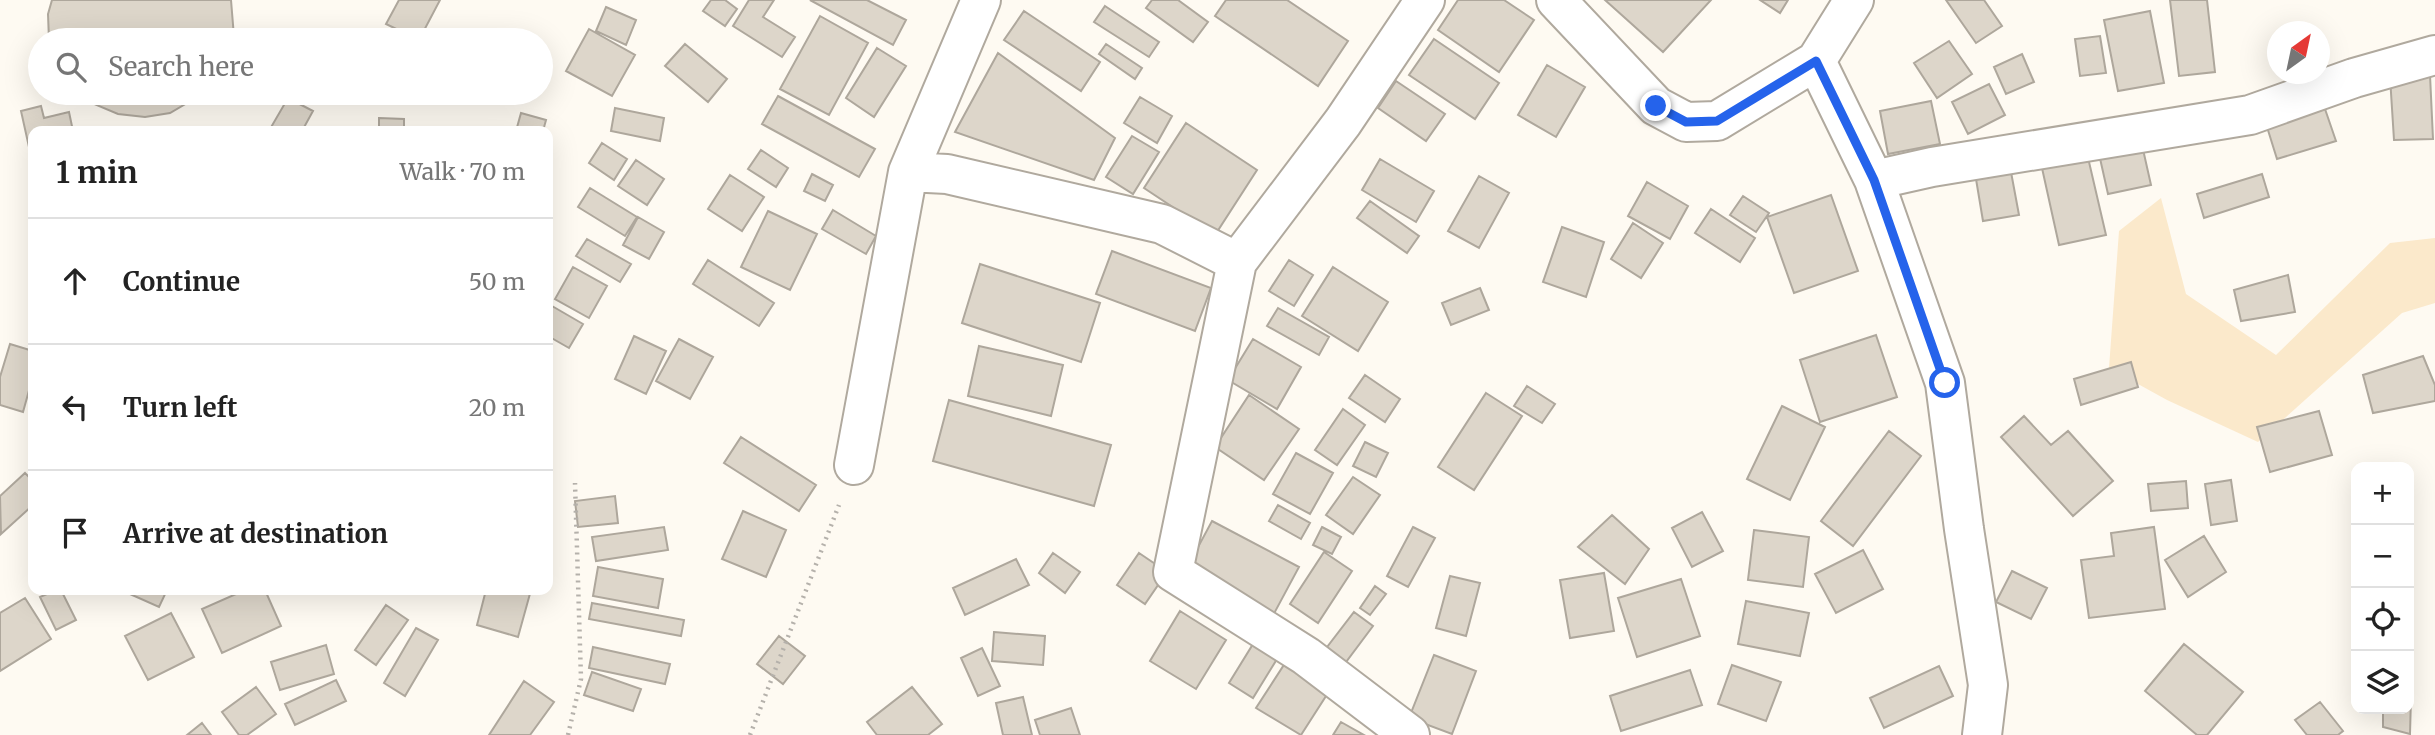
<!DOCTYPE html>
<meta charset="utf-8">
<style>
body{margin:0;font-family:Merriweather,serif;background:#f6f6f6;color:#222}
.controls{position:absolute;right:21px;bottom:21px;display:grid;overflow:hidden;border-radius:14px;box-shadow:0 7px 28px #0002}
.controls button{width:63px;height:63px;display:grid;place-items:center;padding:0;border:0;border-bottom:2px solid #e0e0e0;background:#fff;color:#222;font:35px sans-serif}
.compass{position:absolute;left:2267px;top:21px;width:63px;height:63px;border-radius:50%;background:#fff;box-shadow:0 7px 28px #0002;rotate:33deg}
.stop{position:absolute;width:21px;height:21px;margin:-16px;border:5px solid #2563eb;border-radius:50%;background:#fff}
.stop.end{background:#2563eb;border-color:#fff;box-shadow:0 2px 7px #0008}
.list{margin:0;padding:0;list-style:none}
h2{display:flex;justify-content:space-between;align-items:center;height:91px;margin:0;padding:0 28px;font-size:30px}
h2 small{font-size:23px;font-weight:400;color:#767676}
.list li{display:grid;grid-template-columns:46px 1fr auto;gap:21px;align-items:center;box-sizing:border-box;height:126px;padding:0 28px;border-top:2px solid #e0e0e0}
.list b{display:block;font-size:26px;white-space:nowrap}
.list em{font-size:23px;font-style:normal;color:#767676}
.icon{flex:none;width:38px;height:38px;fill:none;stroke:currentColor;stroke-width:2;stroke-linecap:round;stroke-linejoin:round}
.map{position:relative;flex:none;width:2435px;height:735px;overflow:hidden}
.search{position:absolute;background:#fff;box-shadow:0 7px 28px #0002;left:28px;top:28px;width:525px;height:77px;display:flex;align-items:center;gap:18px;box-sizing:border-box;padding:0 24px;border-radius:38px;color:#767676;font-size:26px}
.panel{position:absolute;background:#fff;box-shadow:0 7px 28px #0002;left:28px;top:126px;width:525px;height:469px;border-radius:14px}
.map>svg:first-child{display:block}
.green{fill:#fbe9cb}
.building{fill:#ddd6ca;stroke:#aea79c;stroke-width:2}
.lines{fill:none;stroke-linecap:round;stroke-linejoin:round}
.minor-casing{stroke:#b0a99e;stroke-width:42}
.path{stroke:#b5b1ab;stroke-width:4.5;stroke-dasharray:2 5;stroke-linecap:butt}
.minor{stroke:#fff;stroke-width:38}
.route{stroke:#2563eb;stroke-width:9}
</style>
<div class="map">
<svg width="2435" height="735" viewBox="0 0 2435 735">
<rect width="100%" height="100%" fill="#fefaf2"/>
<path class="green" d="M2161,198L2186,294L2276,355L2390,243L2435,238V303L2402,313L2258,442L2167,400L2109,368L2119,231Z"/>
<path class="building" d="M52,0H231L234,37L233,40H49L48,14Z
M399,0H440L419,40L386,24Z
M711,0H725L737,9L725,26L703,11Z
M749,0H774L763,17L795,37L782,57L733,26Z
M810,0H867L906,20L893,45Z
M1152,0H1178L1208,22L1193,42L1146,8Z
M1226,0H1287L1348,41L1318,86L1215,16Z
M1458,0H1504L1534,20L1499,72L1438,30Z
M1605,0H1711L1663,52Z
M1760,0H1788L1780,13Z
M1946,0H1984L2002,26L1976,43Z
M2170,0H2207L2215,72L2179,76Z
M1105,6L1159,42L1149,57L1094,22Z
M606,7L636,20L626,45L596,31Z
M1024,11L1100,62L1081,91L1004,40Z
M2150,11L2164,83L2118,91L2104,20Z
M820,16L868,43L829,115L780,89Z
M589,29L635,55L612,96L566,71Z
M2100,36L2106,73L2080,76L2075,39Z
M1434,39L1499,83L1475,119L1409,75Z
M1949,41L1972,74L1937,98L1914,63Z
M685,44L727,79L708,102L665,66Z
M1106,44L1142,68L1135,79L1099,54Z
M877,48L906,66L874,117L846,98Z
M998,53L1115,138L1094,180L955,132Z
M2022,54L2034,82L2006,94L1994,67Z
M1547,65L1585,87L1556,137L1518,115Z
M2430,75L2433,139L2394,140L2390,77Z
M1396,81L1445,114L1426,141L1378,108Z
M1989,84L2005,115L1968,134L1952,102Z
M80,93H204L170,113L145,117L118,114L94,104Z
M778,96L875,149L859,177L762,124Z
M1140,97L1172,116L1157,143L1124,123Z
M288,98L313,111L302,131H274L270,129Z
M1931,101L1940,144L1888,154L1880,111Z
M41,106L44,118L69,112L73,131H33V147H29L21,111Z
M615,108L664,118L660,141L611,131Z
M2325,109L2336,141L2277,159L2267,127Z
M521,113L546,120L543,131H516Z
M379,118L404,119V131H379Z
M1186,123L1257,170L1215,235L1144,188Z
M1132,136L1159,152L1133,194L1106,177Z
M2140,136L2151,185L2108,194L2097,145Z
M602,143L627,159L614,180L589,163Z
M2086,149L2106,235L2059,245L2040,159Z
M761,150L788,168L776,187L748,169Z
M1380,159L1434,191L1416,222L1362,190Z
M636,160L664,179L647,205L618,186Z
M2011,172L2019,215L1983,221L1976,179Z
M812,174L833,185L825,201L804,191Z
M2262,174L2269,197L2204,218L2197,194Z
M730,175L764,197L742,231L708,209Z
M1479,176L1509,193L1479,248L1448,231Z
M1647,182L1688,206L1670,239L1628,216Z
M590,188L637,217L625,236L578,207Z
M1831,195L1858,271L1794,293L1767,217Z
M1743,196L1769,213L1756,232L1730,215Z
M1370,201L1419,236L1407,253L1357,218Z
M1711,209L1755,238L1740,262L1695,233Z
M833,210L876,236L866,254L822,229Z
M768,211L817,234L790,290L741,267Z
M638,217L664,232L649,259L623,245Z
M1633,223L1663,243L1641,278L1611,259Z
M1562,227L1604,242L1586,297L1543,282Z
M587,239L631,264L620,282L576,256Z
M1112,251L1211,288L1195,331L1096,294Z
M708,260L774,303L759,326L693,284Z
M1289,260L1313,275L1294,306L1269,291Z
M980,264L1100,303L1081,362L962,323Z
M573,267L607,286L589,318L555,299Z
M1333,267L1388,302L1358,351L1302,316Z
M2288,275L2295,312L2241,321L2234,290Z
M1480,288L1489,310L1451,325L1442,303Z
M552,306L583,324L569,348L548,336V313Z
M1278,308L1329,337L1319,355L1267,326Z
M1876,335L1897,397L1820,422L1800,360Z
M634,336L666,351L646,394L615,379Z
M679,339L713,357L690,399L656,381Z
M1253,339L1301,367L1277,409L1228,380Z
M10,344L33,351V376L23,412L0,405V377Z
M979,346L1063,365L1051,416L968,396Z
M2423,356L2435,385V401L2373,413L2363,375Z
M2131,362L2138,387L2081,405L2074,379Z
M1365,375L1400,399L1385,422L1349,398Z
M1527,386L1555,404L1542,423L1514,406Z
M1486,393L1522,416L1474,490L1438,467Z
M1249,395L1299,429L1264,480L1215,447Z
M949,400L1111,445L1094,506L933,461Z
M1782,406L1825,427L1790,500L1747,479Z
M1343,409L1365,425L1337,465L1315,450Z
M2319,411L2332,455L2270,472L2257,427Z
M2024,416L2051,445L2068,431L2113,481L2073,516L2001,437Z
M1889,431L1921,456L1853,546L1821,521Z
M741,437L816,485L799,511L724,463Z
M1365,442L1388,453L1376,477L1353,466Z
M1296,453L1333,473L1310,514L1273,494Z
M25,473L33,481V505L1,534L0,496Z
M1353,477L1380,495L1353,534L1326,515Z
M2231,480L2237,521L2211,525L2205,484Z
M2186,481L2188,508L2151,511L2148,484Z
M615,496L618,523L578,527L575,501Z
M1278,505L1310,523L1301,539L1269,521Z
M743,511L786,530L766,577L722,559Z
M1702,512L1723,551L1692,567L1672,528Z
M1612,515L1649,549L1625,584L1578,547Z
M1212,521L1299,567L1270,621L1183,575Z
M664,527L668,550L596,561L592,537Z
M1322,527L1341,537L1332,554L1313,545Z
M1413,527L1435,538L1408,587L1387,576Z
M2154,527L2165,609L2089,618L2081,560L2114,556L2111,533Z
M1754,530L1809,537L1803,587L1748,580Z
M2204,536L2226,572L2188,597L2165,560Z
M1863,550L1883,589L1836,613L1815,574Z
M1324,552L1352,571L1318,623L1290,604Z
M1053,553L1080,572L1065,593L1039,573Z
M1139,553L1167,572L1145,604L1117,585Z
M1016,559L1029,585L965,615L953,588Z
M598,567L663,579L658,608L593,596Z
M2012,571L2047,588L2031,619L1996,602Z
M1604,573L1614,631L1570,638L1560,580Z
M1450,576L1480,583L1466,636L1436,628Z
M1681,579L1700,636L1637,657L1618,598Z
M1375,586L1386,594L1370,615L1360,608Z
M56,590H61L76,620L56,630L40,597Z
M121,590H167L159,607Z
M245,590H265L281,626L222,653L202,609Z
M486,590H531L518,637L477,625Z
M25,598L51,639L0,671V613Z
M1746,601L1809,613L1800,656L1738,644Z
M592,603L684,620L681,636L589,619Z
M386,605L408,620L376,665L355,650Z
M1180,611L1226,640L1196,689L1150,661Z
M1354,612L1373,626L1343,666L1324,651Z
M171,613L194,657L148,680L125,636Z
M416,628L438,640L405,696L384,683Z
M994,632L1045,636L1043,665L992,661Z
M779,636L805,656L783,684L757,664Z
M1258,636L1282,651L1253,698L1229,683Z
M2184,644L2243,692L2207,735H2197L2145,691Z
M326,645L334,674L280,690L271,662Z
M593,647L670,664L665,684L589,668Z
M982,648L1000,686L978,696L961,658Z
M1291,654L1335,682L1301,735L1256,708Z
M1434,655L1476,671L1452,734L1409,718Z
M2409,660H2412L2410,734L2383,727V709H2409Z
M1732,665L1781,682L1766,721L1718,704Z
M1939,666L1953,696L1884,728L1870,698Z
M1690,670L1702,705L1621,731L1610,696Z
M592,672L641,689L633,711L584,695Z
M336,680L346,701L295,725L285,704Z
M524,681L554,702L530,735H489Z
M256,687L276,714L247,735H239L222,712Z
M912,687L942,724L928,735H877L867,722Z
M1023,697L1032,735H1003L996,703Z
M2320,702L2343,731L2338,735H2307L2295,720Z
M1071,708L1080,735H1040L1035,720Z
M1341,722L1364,735H1333Z
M202,723L211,735H187Z"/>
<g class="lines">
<g class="minor-casing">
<path id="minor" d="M1556,0L1656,106L1686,122L1717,121L1816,61L1874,180L1932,167L2250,115L2354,78L2435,55
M1816,61L1854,0
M908,172L947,174L1162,224L1237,262
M1874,180L1945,383L1964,529L1988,685L1982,735
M854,465L908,172L981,0
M1410,735L1306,656L1173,572L1237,262L1343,122L1425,0"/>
</g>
<path class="path" d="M568,735L581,679L575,483
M750,735L839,505"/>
<use href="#minor" class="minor"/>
</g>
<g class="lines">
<path class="route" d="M1656,106L1686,122L1717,121L1816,61L1874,180L1945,383"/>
</g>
</svg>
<div class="controls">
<button>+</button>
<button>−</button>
<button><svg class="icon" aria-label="locate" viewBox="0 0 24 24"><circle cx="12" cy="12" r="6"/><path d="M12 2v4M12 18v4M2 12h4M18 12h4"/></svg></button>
<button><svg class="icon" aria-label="layers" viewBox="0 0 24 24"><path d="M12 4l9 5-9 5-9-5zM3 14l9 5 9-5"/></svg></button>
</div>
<svg class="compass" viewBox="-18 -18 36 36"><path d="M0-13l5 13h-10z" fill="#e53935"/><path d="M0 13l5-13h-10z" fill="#767676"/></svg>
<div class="stop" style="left:1945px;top:383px"></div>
<div class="stop end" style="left:1656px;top:106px"></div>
<div class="search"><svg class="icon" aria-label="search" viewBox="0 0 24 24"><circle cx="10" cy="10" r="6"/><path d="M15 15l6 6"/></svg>Search here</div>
<section class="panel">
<h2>1 min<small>Walk · 70 m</small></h2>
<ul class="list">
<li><svg class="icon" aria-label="ahead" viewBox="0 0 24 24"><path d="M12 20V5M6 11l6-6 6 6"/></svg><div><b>Continue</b></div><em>50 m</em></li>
<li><svg class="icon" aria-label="left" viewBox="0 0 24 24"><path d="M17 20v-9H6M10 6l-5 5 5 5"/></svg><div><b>Turn left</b></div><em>20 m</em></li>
<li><svg class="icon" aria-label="arrive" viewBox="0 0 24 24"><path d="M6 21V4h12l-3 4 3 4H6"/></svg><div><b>Arrive at destination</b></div></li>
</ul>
</section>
</div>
